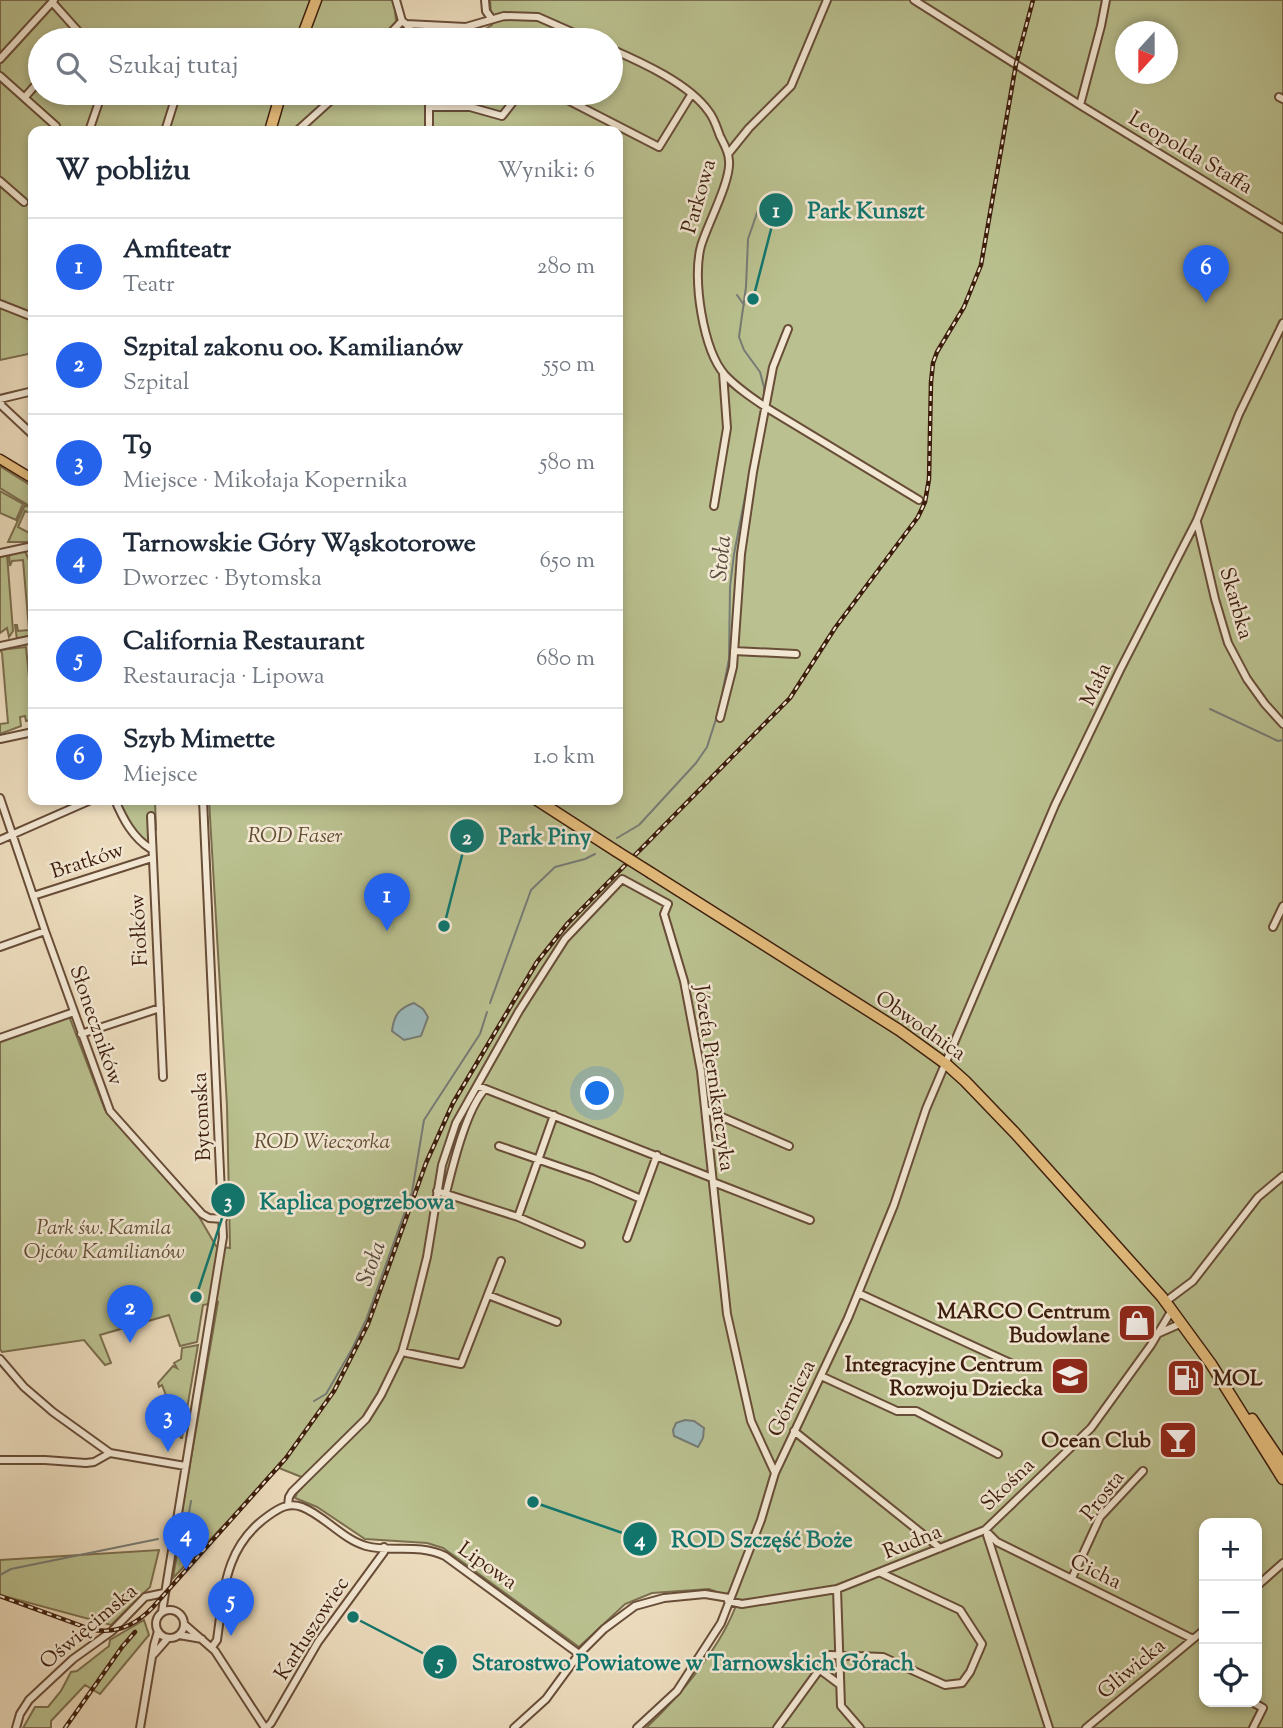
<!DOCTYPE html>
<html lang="pl">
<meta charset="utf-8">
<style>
body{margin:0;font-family:"Sorts Mill Goudy",serif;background:#f6f6f7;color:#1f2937}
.controls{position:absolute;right:21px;bottom:21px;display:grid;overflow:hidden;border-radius:14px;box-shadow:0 4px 10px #0003}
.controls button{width:63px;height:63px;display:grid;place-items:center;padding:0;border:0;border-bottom:2px solid #e0e1e3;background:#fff;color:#1f2937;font:35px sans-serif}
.compass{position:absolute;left:1115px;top:21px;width:63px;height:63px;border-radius:50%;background:#fff;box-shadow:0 4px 10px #0003;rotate:201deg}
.you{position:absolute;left:598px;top:1094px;width:24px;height:24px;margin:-18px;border:5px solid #fff;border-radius:50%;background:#1a73e8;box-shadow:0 0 0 10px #1a73e833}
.badge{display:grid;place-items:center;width:46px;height:46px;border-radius:50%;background:#2563eb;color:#fff;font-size:23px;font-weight:700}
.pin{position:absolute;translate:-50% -58px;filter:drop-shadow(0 2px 4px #0008)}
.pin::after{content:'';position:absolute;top:37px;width:24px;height:21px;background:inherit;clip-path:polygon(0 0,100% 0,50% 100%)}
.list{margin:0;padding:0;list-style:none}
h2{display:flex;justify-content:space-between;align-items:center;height:91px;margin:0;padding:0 28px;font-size:30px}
h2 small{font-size:23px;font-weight:400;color:#747a83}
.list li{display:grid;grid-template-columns:46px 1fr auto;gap:21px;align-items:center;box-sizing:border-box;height:98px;padding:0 28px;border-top:2px solid #e0e1e3}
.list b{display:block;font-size:26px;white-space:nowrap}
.list p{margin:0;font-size:23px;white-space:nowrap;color:#747a83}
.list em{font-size:23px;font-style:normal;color:#747a83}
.icon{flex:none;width:38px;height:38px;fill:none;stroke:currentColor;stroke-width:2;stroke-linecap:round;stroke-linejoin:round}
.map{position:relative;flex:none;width:1283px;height:1728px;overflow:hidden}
.search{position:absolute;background:#fff;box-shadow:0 4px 10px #0003;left:28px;top:28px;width:595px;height:77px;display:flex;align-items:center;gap:18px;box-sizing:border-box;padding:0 24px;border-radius:38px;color:#747a83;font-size:26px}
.panel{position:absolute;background:#fff;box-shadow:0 4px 10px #0003;left:28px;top:126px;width:595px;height:679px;border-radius:14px}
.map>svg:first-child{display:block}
.green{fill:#bac08f;stroke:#7b6e4e;stroke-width:2;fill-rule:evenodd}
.water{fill:#9cb9bb;stroke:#767b75;stroke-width:2}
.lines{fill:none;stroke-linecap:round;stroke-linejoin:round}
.stream{stroke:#767b75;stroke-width:2}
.minor-casing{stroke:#684d38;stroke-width:10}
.major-casing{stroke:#3c1d0c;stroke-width:11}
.highway-casing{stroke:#3c1d0c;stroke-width:13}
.minor{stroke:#f3e8d4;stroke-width:6}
.major{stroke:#e6be7e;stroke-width:8}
.highway{stroke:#e6be7e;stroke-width:10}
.rail-casing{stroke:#3c1d0c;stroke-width:4.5}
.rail{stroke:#f3e8d4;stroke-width:2;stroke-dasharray:5;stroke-linecap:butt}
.highway-bridge-casing{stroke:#3c1d0c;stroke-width:13;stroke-linecap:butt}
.highway-bridge{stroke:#e6be7e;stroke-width:10}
.labels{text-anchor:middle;stroke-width:5;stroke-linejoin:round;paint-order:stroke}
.street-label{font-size:21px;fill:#3c1d0c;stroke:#f3e8d4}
.park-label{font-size:21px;font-style:italic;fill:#624e33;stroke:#f3e8d4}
.poi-label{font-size:21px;font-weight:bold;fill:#3c1d0c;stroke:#f3e8d4;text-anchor:end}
.water-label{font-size:23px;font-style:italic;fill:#594c41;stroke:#f3e8d4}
.leader{fill:none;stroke:#0f766e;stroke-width:2.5}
.callout-dot{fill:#0f766e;stroke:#f3e8d4;stroke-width:2.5}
.mark-label{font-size:21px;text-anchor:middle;font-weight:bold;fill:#fff}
.callout-label{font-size:23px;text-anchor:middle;font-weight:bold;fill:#0f766e;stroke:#f3e8d4;stroke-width:5;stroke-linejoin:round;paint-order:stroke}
</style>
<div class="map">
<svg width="1283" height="1728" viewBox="0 0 1283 1728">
<rect width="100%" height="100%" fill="#ecdcbd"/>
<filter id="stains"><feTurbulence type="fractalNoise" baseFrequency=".00286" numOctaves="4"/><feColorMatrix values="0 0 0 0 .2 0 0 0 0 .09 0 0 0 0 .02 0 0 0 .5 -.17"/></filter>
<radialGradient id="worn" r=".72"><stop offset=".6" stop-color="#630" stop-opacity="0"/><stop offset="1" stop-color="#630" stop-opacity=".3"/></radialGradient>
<path class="green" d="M0,0H394L397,30L482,31L492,25L490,0H1283V1728H646C680,1696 723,1645 738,1600L709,1589L652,1593L625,1604L579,1647L443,1548L427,1543L365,1539L317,1507L295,1498L297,1493L309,1480L279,1468L173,1578L179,1541L177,1539L218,1302L203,1305L197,1342L180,1346L169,1315L100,1335L111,1363L105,1365L84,1340L2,1352L0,1349V1041L69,1016L105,1110L198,1215L216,1246L230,1248L227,1106L209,800H618V131H33V353L0,360ZM1126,32H1168V74H1126ZM40,40H611V93H40ZM1204,1523H1257V1702H1204Z
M0,466L33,487V508L0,488Z
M0,491L23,504L16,520L0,513Z
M25,505L32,509L30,513L25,511L18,527L31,534L33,530V542H8Z
M25,551L29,560H33V632L29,637L17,640L15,625H17L18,631L29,630L23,560L12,561L10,566L9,555Z
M7,555L13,631L9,637L7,628L0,633V557Z
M26,647L33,719L26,721L25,716L20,717L21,726L0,734V724L8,723L2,653L0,650Z
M155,800L156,830L153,832V814H149L150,845H146L127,821L119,804L133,801Z
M198,1345L182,1438H181L175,1427L177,1424L162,1385L159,1387L158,1383L173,1366L177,1368L174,1363L181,1359L182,1348Z
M159,1550L150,1587L111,1625L0,1595V1560Z
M144,1620L149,1635L100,1694L85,1685L51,1721V1728H23L35,1707H48L61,1691L71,1672L77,1671L109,1646L110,1640Z"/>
<path class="water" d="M414,1003L423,1009L428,1017L421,1036L404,1040L392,1031C394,1015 399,1008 414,1003Z
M685,1420L694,1421L704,1428L703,1438L698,1447L674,1436L673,1430L676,1423Z"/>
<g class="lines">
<path class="stream" d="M758,210L748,239L746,287L739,337L744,350L760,372L764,387V399
M737,295L744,305
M1210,709L1278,741L1283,740
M719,710L729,659L730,587L734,554L762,409
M617,838L639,825L696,763L707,747L716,719
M490,1003L531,890L555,867L585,859L595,854
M314,1401L326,1394L352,1349L366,1320L412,1192L424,1120L480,1034L487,1012
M181,1536L186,1530L191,1501
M0,1575L11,1569L158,1539"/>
<g class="minor-casing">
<path id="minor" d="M396,0L402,21
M485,0L486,11L491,18
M914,0L1080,105L1283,229
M52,2L86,40
M402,21L406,24L466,27L504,16L538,17L590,40
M406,24L418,40
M384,40L402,21
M556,40L564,29
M611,49C641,62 690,84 709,112C714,118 717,128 720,136C724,144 729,152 729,161C731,181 707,225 701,246C692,278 703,350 725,375C737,388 752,398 767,408L919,500
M0,59L54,0
M0,76L56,126
M197,93L204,96
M429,93V131
M554,93L659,147L691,95
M25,97L40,80
M1279,97L1283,99
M1080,105L1101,26L1106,0
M429,107H470L502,116L520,93
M89,131L102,93
M165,131L177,93
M297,131L339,93
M728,154L749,128L791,86L827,0
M0,181L24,202
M0,304L33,317
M0,399L33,391
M0,400L2,406L33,435
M714,506L727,428L723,373
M1197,522L1215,599L1228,643L1247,679L1265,704L1283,724
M0,553L33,546
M0,646L33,639
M734,651L796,654
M720,718L733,667L741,554L753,472L773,367L788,329
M0,739L33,732
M0,798L45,931L110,1111L202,1214L209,1218L223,1219
M115,800C123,819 133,838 151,849
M151,816L163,1077
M0,840L91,800
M33,896L152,858
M1273,927L1283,906
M0,947L45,931
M81,1034L160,1008
M0,1038L74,1012
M478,1086L712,1178
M706,1110L789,1146
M499,1146L592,1178L641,1199
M713,1182L810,1220
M437,1191L518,1217L581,1244
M446,1193C453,1165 466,1110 485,1089
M518,1217L554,1115
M627,1238L657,1155
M858,1293L1019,1367
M488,1295L557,1322
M1165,1302L1193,1281L1258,1197L1283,1176
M1157,1334L1182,1323
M402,1352L461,1364L501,1261
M0,1359L24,1387L53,1412L110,1453L185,1466
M821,1376L897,1411H916L998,1454
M794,1431L940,1548
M0,1460H45L86,1463L94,1462L110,1453
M288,1505L289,1497L292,1492L366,1419L381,1395L402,1352L413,1313L427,1257L442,1165L456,1123L519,1011L565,939L622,879L668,904L664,914L684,981L701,1071L727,1314L751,1421L775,1473
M985,1530L997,1542L1193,1639
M987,1535L1049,1728
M1072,1578L1100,1517L1143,1471
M1257,1586L1283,1563
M837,1589L841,1706L860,1728
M728,1601L742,1604L837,1589L985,1530L1091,1428L1151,1345L1172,1310
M156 1624a14 14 0 1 1 28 0a14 14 0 1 1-28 0Z
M162,1612L223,1237L203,800
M184,1624L215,1651L265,1728
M179,1635L202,1639
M212,1647L217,1640C224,1591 224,1547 268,1516C279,1508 289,1502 302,1507C325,1516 342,1539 366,1546C392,1553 417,1543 445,1556L579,1654
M154,1654L168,1638
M819,1669L839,1684
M1204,1669V1676
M1252,1702L1263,1708L1253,1728
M16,1728L20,1714L29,1700L73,1659L112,1631L145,1597L164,1593
M140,1728L154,1645L158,1631
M266,1728L271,1723L318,1642L384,1552V1547
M514,1728L546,1699L579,1654L604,1629L635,1606L664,1598L705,1594L729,1598
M637,1728L677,1691L721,1623L761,1520L775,1473L848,1318L894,1205L926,1109L1055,805L1120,670L1197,520L1239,414L1283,323
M777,1728L830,1655L883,1657L945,1685L962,1683L970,1672L982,1644L960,1610L881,1573
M1086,1728L1204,1630"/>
</g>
<g class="major-casing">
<path id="major" d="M0,459L33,479"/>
</g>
<g class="highway-casing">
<path id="highway" d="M301,40L316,0
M270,131L281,93
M537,800L616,851
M651,873L899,1030L946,1064L965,1081L1015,1133L1162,1297L1211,1364L1283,1479
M1252,1419L1283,1465"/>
</g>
<use href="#minor" class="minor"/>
<use href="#major" class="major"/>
<use href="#highway" class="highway"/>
<g class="rail-casing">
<path id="rail" d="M0,1596L90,1629C115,1635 136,1625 153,1607L286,1458L334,1391L368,1324L426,1163L453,1103L537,962L568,923L790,698L835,628L918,517L925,502L929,479L931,382L933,363L937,352L964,307L981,265L1016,64L1033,0
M65,1728L122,1647L135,1632"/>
</g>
<use href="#rail" class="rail"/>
<g class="highway-bridge-casing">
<path id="highway-bridge" d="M616,851L651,873"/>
</g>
<use href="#highway-bridge" class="highway-bridge"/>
</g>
<defs>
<g id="shop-square" transform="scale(2.0125)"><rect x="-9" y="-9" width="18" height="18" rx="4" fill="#8f2418" stroke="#f3e8d4"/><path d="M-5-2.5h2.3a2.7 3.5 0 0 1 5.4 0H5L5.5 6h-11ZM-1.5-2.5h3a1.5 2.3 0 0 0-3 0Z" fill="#fff"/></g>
<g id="school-square" transform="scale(2.0125)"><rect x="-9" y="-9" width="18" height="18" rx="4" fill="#8f2418" stroke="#f3e8d4"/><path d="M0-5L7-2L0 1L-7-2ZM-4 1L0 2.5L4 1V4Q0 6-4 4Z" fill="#fff"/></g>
<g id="fuel-square" transform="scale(2.0125)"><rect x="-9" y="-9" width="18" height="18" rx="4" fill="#8f2418" stroke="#f3e8d4"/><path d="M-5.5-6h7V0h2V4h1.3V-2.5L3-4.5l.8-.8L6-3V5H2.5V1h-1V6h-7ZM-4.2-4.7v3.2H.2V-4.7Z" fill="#fff"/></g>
<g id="bar-square" transform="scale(2.0125)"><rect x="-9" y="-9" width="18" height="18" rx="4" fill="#8f2418" stroke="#f3e8d4"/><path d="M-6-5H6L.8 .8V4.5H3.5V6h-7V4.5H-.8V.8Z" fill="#fff"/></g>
</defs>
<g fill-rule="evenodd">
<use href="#shop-square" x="1137" y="1323"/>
<use href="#school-square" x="1070" y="1376"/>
<use href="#fuel-square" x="1186" y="1378"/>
<use href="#bar-square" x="1178" y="1440"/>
</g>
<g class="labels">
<g class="street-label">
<text transform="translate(1191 152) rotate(31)" y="7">Leopolda Staffa</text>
<text transform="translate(698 196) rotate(-74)" y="7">Parkowa</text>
<text transform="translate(1237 603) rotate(74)" y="7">Skarbka</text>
<text transform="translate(1095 684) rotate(-65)" y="7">Mała</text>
<text transform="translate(87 860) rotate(-18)" y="7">Bratków</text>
<text transform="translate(138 930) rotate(-93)" y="7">Fiołków</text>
<text transform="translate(97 1025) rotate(71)" y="7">Słoneczników</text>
<text transform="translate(921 1025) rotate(35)" y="7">Obwodnica</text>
<text transform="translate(715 1078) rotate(82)" y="7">Józefa Piernikarczyka</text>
<text transform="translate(201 1117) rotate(-93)" y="7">Bytomska</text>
<text transform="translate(791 1398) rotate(-64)" y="7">Górnicza</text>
<text transform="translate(1007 1484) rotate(-44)" y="7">Skośna</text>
<text transform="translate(1102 1495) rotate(-52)" y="7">Prosta</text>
<text transform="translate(912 1541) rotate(-22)" y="7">Rudna</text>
<text transform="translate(488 1565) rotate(35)" y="7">Lipowa</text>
<text transform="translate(1096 1571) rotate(26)" y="7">Cicha</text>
<text transform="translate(88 1626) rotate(-40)" y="7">Oświęcimska</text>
<text transform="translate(311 1628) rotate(-57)" y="7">Karłuszowiec</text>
<text transform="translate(1131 1668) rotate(-40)" y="7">Gliwicka</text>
</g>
<g class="park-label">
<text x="295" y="842">ROD Faser</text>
<text x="322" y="1148">ROD Wieczorka</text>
<text x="104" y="1234">Park św. Kamila<tspan x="104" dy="24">Ojców Kamilianów</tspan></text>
</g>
<g class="poi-label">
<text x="1110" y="1318">MARCO Centrum<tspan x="1110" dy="24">Budowlane</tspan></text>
<text x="1043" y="1371">Integracyjne Centrum<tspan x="1043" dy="24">Rozwoju Dziecka</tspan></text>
<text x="1213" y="1385" text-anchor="start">MOL</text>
<text x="1151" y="1447">Ocean Club</text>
</g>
<g class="water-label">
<text transform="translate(720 558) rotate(-84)" y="8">Stoła</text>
<text transform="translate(370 1263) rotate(-70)" y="8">Stoła</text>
</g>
</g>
<path class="leader" d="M753 299L776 210M444 926L467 836M196 1297L228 1200M533 1502L640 1539M353 1617L440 1662"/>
<g class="callout-dot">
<circle cx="753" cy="299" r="7"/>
<circle cx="444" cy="926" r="7"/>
<circle cx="196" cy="1297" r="7"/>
<circle cx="533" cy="1502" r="7"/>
<circle cx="353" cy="1617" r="7"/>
<circle cx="776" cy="210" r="18"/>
<circle cx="467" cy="836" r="18"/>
<circle cx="228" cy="1200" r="18"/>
<circle cx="640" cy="1539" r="18"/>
<circle cx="440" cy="1662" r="18"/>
</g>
<g class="mark-label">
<text x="776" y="217">1</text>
<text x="467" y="844">2</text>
<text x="228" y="1208">3</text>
<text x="640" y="1546">4</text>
<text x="440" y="1669">5</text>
</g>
<g class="callout-label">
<text x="866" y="218">Park Kunszt</text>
<text x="545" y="844">Park Piny</text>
<text x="357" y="1209">Kaplica pogrzebowa</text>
<text x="762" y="1547">ROD Szczęść Boże</text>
<text x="693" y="1670">Starostwo Powiatowe w Tarnowskich Górach</text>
</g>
<rect width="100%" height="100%" filter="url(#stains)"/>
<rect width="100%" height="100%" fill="url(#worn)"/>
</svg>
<div class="controls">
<button>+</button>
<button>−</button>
<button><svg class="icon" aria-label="locate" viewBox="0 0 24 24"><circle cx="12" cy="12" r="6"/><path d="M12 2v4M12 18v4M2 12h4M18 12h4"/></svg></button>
</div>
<svg class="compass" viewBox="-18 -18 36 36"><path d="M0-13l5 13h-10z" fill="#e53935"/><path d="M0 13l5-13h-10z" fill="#747a83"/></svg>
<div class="you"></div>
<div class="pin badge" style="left:387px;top:931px">1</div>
<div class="pin badge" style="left:130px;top:1343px">2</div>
<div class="pin badge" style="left:168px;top:1452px">3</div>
<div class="pin badge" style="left:186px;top:1570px">4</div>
<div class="pin badge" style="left:231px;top:1636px">5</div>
<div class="pin badge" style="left:1206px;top:303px">6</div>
<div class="search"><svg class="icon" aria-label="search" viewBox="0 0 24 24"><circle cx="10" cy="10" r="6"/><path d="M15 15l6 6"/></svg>Szukaj tutaj</div>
<section class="panel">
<h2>W pobliżu<small>Wyniki: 6</small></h2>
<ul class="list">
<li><span class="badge">1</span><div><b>Amfiteatr</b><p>Teatr</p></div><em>280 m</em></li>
<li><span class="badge">2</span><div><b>Szpital zakonu oo. Kamilianów</b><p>Szpital</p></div><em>550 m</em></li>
<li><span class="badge">3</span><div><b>T9</b><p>Miejsce · Mikołaja Kopernika</p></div><em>580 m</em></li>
<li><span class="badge">4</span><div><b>Tarnowskie Góry Wąskotorowe</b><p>Dworzec · Bytomska</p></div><em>650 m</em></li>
<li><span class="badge">5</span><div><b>California Restaurant</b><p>Restauracja · Lipowa</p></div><em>680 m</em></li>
<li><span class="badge">6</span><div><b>Szyb Mimette</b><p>Miejsce</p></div><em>1.0 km</em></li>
</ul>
</section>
</div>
